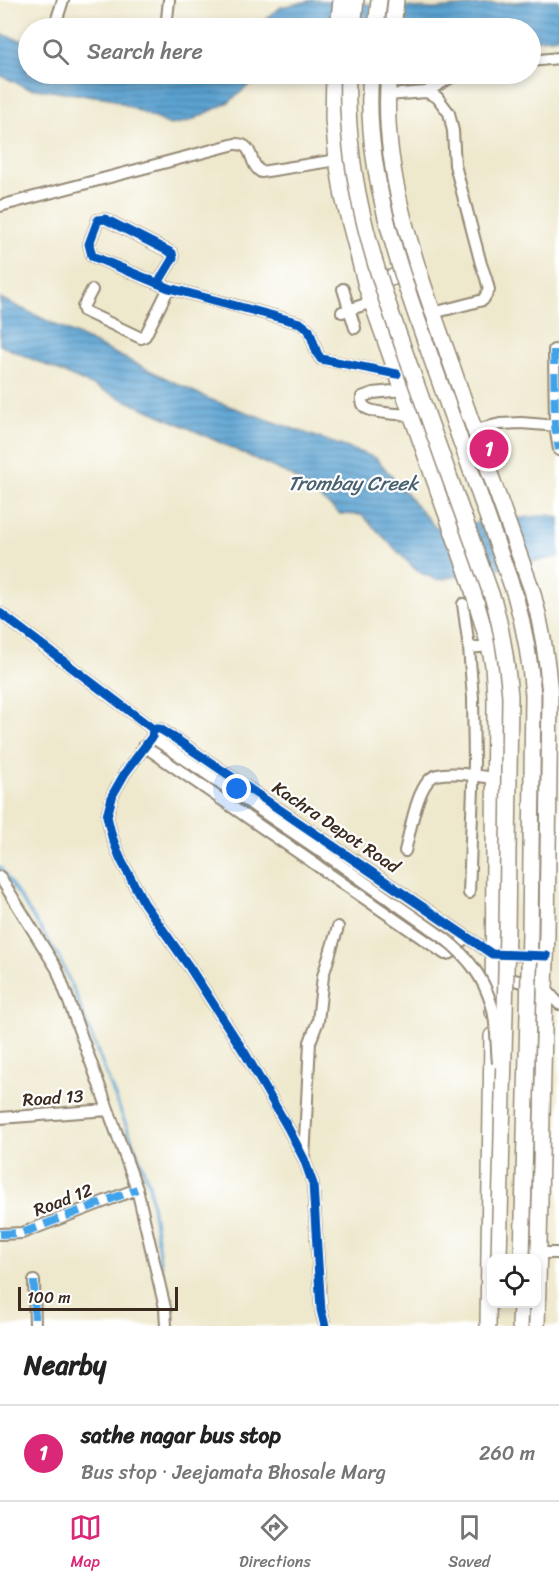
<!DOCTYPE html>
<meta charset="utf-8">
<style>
body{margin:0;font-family:Sriracha,sans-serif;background:#f2f2f2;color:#222}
.controls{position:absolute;right:18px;bottom:18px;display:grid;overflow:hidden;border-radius:12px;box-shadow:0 3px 9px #0003}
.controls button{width:54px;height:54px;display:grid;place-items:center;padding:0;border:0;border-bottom:2px solid #e0e0e0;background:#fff;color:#222;font:30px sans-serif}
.scale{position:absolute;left:18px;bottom:15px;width:160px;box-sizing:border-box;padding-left:6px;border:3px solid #3b2a1e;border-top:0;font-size:16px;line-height:21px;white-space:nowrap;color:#3b2a1e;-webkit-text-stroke:4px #fff;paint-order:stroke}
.you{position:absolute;left:237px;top:789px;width:21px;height:21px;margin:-15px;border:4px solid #fff;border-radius:50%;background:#1a73e8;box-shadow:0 0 0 9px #1a73e833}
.badge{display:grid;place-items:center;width:39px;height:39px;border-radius:50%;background:#db2777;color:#fff;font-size:20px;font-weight:700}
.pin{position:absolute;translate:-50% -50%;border:3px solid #fff;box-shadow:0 2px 6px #0006}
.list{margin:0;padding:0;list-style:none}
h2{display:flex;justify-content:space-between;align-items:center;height:78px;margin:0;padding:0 24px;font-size:26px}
h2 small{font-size:20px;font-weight:400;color:#767676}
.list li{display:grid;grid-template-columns:39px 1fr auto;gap:18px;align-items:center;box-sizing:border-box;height:96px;padding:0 24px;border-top:2px solid #e0e0e0}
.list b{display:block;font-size:22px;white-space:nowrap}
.list p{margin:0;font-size:20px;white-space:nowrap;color:#767676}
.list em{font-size:20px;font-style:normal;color:#767676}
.icon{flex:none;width:33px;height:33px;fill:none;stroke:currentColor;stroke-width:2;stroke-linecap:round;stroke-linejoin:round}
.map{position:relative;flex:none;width:559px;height:1326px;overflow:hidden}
.search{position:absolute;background:#fff;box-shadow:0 3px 9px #0003;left:18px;right:18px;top:18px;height:66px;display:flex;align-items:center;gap:15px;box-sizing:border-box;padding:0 21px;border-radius:33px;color:#767676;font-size:22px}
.sheet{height:174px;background:#fff}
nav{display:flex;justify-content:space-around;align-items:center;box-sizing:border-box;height:84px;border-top:2px solid #e0e0e0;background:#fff;font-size:16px;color:#767676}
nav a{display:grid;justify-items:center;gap:3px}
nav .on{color:#db2777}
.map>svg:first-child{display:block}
.water{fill:url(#water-rules);stroke:#4b6678;stroke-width:1.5}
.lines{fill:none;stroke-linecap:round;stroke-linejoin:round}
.stream{stroke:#5ba3d2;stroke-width:3}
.minor-casing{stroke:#948975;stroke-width:14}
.highway-casing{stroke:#948975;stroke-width:18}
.minor{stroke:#fff;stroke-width:10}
.highway{stroke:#fff;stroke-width:15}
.minor-bridge-casing{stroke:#948975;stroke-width:14;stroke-linecap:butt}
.highway-bridge-casing{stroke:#948975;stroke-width:18;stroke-linecap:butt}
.minor-bridge{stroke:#fff;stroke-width:10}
.highway-bridge{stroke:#fff;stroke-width:15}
.quiet{stroke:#3fa3ea;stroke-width:8;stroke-dasharray:15 8;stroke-linecap:butt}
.cycleway-casing{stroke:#fff;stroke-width:13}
.cycleway{stroke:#0057b8;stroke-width:9}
.labels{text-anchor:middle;stroke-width:4.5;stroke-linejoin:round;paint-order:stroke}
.street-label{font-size:18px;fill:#3b2a1e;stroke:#fff}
.water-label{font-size:20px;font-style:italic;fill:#49606f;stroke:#fff}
</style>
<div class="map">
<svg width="559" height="1326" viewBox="0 0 559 1326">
<defs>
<pattern id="water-rules" width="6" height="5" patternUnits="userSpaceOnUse" patternTransform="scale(1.5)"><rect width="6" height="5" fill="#5ba3d2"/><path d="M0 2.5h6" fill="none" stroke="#4c85aa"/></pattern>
</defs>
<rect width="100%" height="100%" fill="#fff"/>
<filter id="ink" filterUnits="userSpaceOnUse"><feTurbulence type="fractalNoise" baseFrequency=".0167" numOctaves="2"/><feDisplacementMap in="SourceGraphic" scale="12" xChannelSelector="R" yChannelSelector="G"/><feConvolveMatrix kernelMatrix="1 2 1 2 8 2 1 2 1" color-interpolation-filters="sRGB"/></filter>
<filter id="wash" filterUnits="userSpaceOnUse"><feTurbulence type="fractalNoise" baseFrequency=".008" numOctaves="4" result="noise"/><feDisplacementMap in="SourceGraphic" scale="24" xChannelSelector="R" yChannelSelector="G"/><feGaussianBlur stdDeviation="1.35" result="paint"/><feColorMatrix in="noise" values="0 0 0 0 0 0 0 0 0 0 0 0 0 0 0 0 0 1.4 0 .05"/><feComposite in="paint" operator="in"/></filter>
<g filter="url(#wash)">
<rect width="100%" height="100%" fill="#eee8cc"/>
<path class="water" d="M313,0L433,9L540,0H559V37L531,40L530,28H254L281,7Z
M0,34L28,42V74H127L195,77H206L218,74H262L229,102L190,121L170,125L110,98L27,88L0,75Z
M0,298L209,399L376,458L435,527L550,515L559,518V557L437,580L417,571L362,515L340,514L292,476L182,425L0,345Z"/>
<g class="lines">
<path class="stream" d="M0,867L58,955L74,991L149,1184L161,1267"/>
</g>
</g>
<g filter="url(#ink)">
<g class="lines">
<g class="minor-casing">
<path id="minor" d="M54,28L63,0
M166,28L169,0
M530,61L559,58
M426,92L457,74
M388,95L426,92L437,97L449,113L453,131L455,165L481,264L486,278L489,290L483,300L433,313
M0,206L235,144C255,143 248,164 261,172L337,160
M158,283L173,258L172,253L105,219L98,220L89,244L92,256L169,288L300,323L309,330L317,353L321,359L397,374
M343,289L355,328
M92,290L83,307L84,311L141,338L145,336L169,288
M342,312L372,302
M554,350L555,426L559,450
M403,390L373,393L362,397C362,401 361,402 364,406C370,414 401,414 412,415
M475,430L500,424L521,423L559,426
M463,604L469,648
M0,613L153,729H160L173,737L492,954L547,956
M153,729L152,737L125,773L113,794L107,816L112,837L121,860L144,903L190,968L246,1055L288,1128L304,1159L313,1184L321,1310L325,1326
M152,737L322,852
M144,746L445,954L451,953L466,936
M405,851C410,834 417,780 437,775C454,771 477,776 494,778
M0,877L57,969L137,1189L165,1308L166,1326
M469,893L474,762L473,698L469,648L489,646
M499,976L545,988L559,1004
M0,1118L108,1110
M304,1159L310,1042L318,1021L323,976L338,927
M0,1234L22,1233L137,1189
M539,1253H559
M34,1281L35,1326"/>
</g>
<g class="highway-casing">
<path id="highway" d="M338,28L341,0
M353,28L356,0
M376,28L379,0
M393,28L396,0
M334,74L333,119L337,160L343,197L355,243L366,286L471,584L489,646L493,665L495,697L493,1012
M389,74C379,172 420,275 452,366C478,441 505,515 532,590C542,626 547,656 550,694L547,933L545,988L537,1326
M369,285L415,270
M488,1326L492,1036
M520,1326L521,1304"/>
</g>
<use href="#minor" class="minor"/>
<use href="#highway" class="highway"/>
<g class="minor-bridge-casing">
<path id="minor-bridge" d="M322,852L444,938C468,957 483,976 492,1006C497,1023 496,1045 498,1063"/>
</g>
<g class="highway-bridge-casing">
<path id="highway-bridge" d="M348,74C344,185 379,280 416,383C442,456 468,529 494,602C503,634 507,664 510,696L507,931L499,1258
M371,74C362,173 405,285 438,377C464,450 490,523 515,595C525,630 530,658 533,695L530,932L522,1258"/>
</g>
<use href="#minor-bridge" class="minor-bridge"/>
<use href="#highway-bridge" class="highway-bridge"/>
<path class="quiet" d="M554,350L555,426L559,450
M0,1234L22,1233L137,1189
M34,1281L35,1326"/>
<g class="cycleway-casing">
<path id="cycleway" d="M158,283L173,258L172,253L105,219L98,220L89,244L92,256L169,288L300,323L309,330L317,353L321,359L397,374
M0,613L153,729H160L173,737L492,954L547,956
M153,729L152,737L125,773L113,794L107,816L112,837L121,860L144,903L190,968L246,1055L288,1128L304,1159L313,1184L321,1310L325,1326"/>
</g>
<use href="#cycleway" class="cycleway"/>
</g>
</g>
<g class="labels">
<g class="street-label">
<text transform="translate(336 827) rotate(34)" y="6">Kachra Depot Road</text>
<text transform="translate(53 1098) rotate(-4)" y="6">Road 13</text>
<text transform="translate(63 1200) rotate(-21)" y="6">Road 12</text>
</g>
<g class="water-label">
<text x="353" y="490">Trombay Creek</text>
</g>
</g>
</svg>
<div class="controls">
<button><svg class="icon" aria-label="locate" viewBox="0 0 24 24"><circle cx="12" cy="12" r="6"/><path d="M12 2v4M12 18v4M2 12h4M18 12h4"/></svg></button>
</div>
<div class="scale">100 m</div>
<div class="you"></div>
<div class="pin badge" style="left:489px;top:449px">1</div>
<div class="search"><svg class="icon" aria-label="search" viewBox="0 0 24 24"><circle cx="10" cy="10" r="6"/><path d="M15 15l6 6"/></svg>Search here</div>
</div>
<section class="sheet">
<h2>Nearby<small></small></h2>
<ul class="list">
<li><span class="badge">1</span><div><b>sathe nagar bus stop</b><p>Bus stop · Jeejamata Bhosale Marg</p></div><em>260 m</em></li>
</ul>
</section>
<nav>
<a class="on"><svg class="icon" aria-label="map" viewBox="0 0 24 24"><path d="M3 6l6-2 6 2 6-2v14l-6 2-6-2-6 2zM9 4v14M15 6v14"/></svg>Map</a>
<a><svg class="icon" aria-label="directions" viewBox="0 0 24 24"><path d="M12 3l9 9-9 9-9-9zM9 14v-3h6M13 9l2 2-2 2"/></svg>Directions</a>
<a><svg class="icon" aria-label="saved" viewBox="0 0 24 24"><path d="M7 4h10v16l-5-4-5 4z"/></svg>Saved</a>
</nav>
